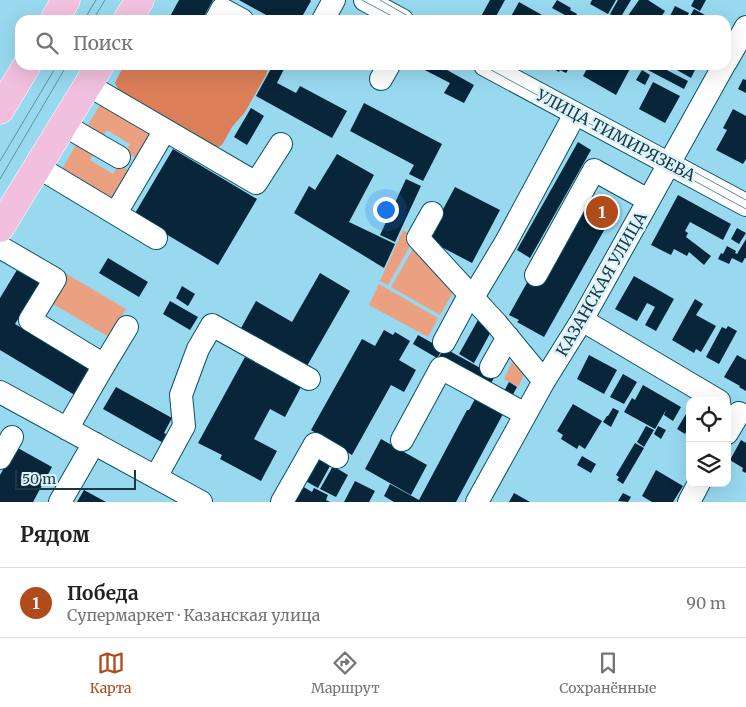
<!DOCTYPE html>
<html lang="ru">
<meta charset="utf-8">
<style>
body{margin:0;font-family:Merriweather,serif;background:#f2f2f2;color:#202124}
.controls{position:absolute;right:15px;bottom:15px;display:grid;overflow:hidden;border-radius:10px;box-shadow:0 5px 20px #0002}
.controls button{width:45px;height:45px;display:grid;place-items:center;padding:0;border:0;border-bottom:1px solid #e0e0e0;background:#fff;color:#202124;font:25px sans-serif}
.scale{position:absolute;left:15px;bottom:12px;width:121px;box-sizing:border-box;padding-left:5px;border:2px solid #1d3841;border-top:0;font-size:14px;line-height:18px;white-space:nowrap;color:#1d3841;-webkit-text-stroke:4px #daf3fd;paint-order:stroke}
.you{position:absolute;left:385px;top:209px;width:18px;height:18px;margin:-12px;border:4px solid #fff;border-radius:50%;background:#1a73e8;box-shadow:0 0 0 8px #1a73e833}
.badge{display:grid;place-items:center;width:32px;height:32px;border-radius:50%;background:#b04b1c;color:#fff;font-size:16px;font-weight:700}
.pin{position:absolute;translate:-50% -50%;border:2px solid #fff;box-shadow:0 1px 5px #0006}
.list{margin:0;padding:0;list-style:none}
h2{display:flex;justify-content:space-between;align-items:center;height:65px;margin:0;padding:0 20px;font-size:21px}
h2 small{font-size:16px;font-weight:400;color:#757577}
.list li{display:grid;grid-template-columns:32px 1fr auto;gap:15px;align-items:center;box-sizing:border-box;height:70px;padding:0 20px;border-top:1px solid #e0e0e0}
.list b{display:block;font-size:19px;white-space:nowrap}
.list p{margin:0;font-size:16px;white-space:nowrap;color:#757577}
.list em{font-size:16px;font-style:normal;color:#757577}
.icon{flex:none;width:28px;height:28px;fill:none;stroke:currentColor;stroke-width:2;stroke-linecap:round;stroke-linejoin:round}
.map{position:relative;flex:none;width:746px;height:502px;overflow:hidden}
.search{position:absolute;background:#fff;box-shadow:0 5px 20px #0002;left:15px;right:15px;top:15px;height:55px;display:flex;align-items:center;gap:12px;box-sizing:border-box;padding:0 18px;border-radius:15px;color:#757577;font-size:19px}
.sheet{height:135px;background:#fff}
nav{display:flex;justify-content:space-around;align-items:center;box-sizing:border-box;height:70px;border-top:1px solid #e0e0e0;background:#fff;font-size:14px;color:#757577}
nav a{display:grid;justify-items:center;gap:2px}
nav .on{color:#b04b1c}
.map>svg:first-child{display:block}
.green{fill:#eba082}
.forest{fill:#db7f59}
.building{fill:#082539}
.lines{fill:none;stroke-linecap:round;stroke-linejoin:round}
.minor-casing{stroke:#075266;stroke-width:24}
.major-casing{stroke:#fff;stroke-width:29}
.minor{stroke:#fff;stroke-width:22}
.major{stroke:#f1c0de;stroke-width:28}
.tram{stroke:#6090a1;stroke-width:1}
.labels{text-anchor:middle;stroke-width:5;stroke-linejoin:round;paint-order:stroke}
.street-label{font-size:16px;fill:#1d3841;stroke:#daf3fd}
</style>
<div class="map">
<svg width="746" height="502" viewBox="0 0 746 502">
<rect width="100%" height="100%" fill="#98d9f0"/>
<path class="green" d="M103,100L156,131L140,160L126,152L130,144L107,130L102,138L86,128Z
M78,141L95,151L90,160L113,174L118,165L132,172L114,202L61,171Z
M403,230L415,237L388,285L380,281Z
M418,240L458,284L440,315L391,287Z
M65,273L126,309L109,337L48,301Z
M379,284L438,318L428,337L369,305Z
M514,358L527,369L518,387L504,379Z"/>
<path class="forest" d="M124,65H267L268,67L266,75L245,112L232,127L222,145L215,148L119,91L115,83Z"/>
<path class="building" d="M179,0H213L202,20H168Z
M239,0H310L311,1L300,20H275Z
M490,0H505L494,20H479Z
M557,0L571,8L570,10L577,14L574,20L552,8Z
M592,0H616L608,14L590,4Z
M618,0H631L619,20L610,14Z
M639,0H648L665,11L659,20H625Z
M694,0H706L700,11L691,6Z
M519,2L542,15L540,20H509Z
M675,6L689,13L685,20H668Z
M694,9L714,20H688Z
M273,65H286L277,83L296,93L300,86L347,111L332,138L256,96Z
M415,65H438L474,85L464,103L444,93L450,83Z
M547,65H571L566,73L560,70L559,72Z
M589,65H632L616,95L583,76Z
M645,65H657L688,81L684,89L644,68Z
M668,65H686L695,70L691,78Z
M642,70L650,75L645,85L636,80Z
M743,79L746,80V93L738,89Z
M653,82L680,96L665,123L639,109Z
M364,103L442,144L423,181L409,174L414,165L350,131Z
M251,108L264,116L247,145L234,137Z
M733,109L746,116V159L743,164L716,150L727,130L723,128Z
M578,142L591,150L530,258L517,250Z
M173,149L257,199L218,265L134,215Z
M337,154L374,175L349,222L395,244L384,268L294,213L309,186L315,190Z
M406,179L421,186L395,242L380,235Z
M455,187L500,210L472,263L430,241L443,216L440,215Z
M589,194L616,209L544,337L517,322L519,320L509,315L529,279Z
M678,195L731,224L723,240L690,222L685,231L688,233L686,237L711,256L704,265L689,252L687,256L674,249L671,255L651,245Z
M737,228L746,233L739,244L731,239Z
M746,239V258H745L742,263L732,258L729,264L718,259L721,253L723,254L727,246L736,251L735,253L737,254Z
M108,258L148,282L139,297L99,273Z
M20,265L47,281L23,311L15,324L72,358L97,365L78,397L0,350V298Z
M320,273L350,291L307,366L241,328L256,301L292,322Z
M634,276L674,299L656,331L645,325L655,307L647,303L637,321L615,309Z
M182,286L195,294L188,306L176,298Z
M695,299L703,304L696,315L716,326L701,352L696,349L694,353L672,340Z
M170,301L198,317L190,330L163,314Z
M478,320L493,328L474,363L459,354Z
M728,326L737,331L719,364L706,357L722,327L726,329Z
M384,330L393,335L395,332L410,341L399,360L416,370L404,392L391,385L352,455L311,430L362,339L375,346Z
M418,335L443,349L437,358L413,344Z
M444,348L495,376L490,385L435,364Z
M589,355L617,370L604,394L577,379Z
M737,355L746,360V391L739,387L740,386L724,377Z
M245,357L301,387L285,417L270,409L254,439L277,451L261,481L220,459L222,455L198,443Z
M623,374L637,382L624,404L610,397Z
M509,382L517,387L510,400L502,395Z
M643,385L681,407L673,421L664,415L666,410L655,429L624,412L632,398L635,400Z
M116,387L172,418L164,433L172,437L167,445L103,409Z
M475,399L504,412L456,502H394L384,496L390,484L419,500L467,410H469Z
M573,404L602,421L585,449L579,445L577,449L561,439L563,435L557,431Z
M613,408L619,411L611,427L603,422L607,416H608Z
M689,409L690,410V429L688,428L685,434L677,429Z
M646,426L654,430L644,447L637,442Z
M658,426L666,430L661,439L654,434Z
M381,439L427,465L411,495L365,469Z
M741,440L746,443V473L742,471L743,468L730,460Z
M635,443L644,448L623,484L617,480L619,477L616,475Z
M16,447L52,467L33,502H0V475Z
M316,455L331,464L318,488L302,479Z
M582,456L596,464L591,473L577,465Z
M333,466L348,475L336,497L320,489Z
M656,470L683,486L673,502H652L642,496Z
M355,481L375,491L369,502H344Z
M302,486L312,492L314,488L328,495L326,500L330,502H293Z
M84,490L106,502H77Z
M514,493L530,502H509Z
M623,493L631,497L628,502L618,501Z"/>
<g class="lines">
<g class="minor-casing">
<path id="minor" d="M365,0L402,20
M216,20L222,9L242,20
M323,20L334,0
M726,62L746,27
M485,65L746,205
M381,79L389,65
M88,85L256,183L281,144
M64,125L119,157
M38,167L156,238
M116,213L165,130
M432,213L418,238L496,323L544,381
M0,247L55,279L30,320L104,365L67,429
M536,275L594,170L648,200
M582,320L719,401
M444,342L465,303L473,297L506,242L575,114
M104,365L127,327
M491,367L508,337
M0,392L201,502
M727,433L739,413
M402,440L441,368L525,414
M0,458L12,437
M156,477L184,426L181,395L198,349L212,325L309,379
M60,502L94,443
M282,502L315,444L337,457
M477,502L544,381L582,320L724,65
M689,502L699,483"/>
</g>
<g class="major-casing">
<path id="major" d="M54,20L66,0
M127,20L140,0
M0,110L27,65
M0,228L100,65"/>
</g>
<use href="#minor" class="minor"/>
<use href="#major" class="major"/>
<path class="tram" d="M362,0L399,20
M380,0L415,20
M84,20L96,0
M93,20L105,0
M482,65L746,209
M0,161L57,65
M678,163L746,200
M0,179L67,65"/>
</g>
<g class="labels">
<g class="street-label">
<text transform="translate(616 135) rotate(28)" y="6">УЛИЦА ТИМИРЯЗЕВА</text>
<text transform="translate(601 284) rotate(-60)" y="6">КАЗАНСКАЯ УЛИЦА</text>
</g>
</g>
</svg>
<div class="controls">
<button><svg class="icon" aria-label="locate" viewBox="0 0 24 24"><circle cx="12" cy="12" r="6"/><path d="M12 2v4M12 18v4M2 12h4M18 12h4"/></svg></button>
<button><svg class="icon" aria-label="layers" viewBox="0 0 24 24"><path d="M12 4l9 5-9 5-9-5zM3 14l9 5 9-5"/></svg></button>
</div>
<div class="scale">50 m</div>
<div class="you"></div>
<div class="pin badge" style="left:602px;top:212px">1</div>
<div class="search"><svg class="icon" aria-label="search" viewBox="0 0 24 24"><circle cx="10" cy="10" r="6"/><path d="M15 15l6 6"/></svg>Поиск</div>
</div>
<section class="sheet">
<h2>Рядом<small></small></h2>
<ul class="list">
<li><span class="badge">1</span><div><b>Победа</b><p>Супермаркет · Казанская улица</p></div><em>90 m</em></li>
</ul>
</section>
<nav>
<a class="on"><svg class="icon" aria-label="map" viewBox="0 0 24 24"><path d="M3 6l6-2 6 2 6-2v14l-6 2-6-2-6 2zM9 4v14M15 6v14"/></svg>Карта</a>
<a><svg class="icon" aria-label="directions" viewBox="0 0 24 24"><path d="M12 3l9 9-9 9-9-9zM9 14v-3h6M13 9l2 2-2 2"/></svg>Маршрут</a>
<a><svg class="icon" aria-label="saved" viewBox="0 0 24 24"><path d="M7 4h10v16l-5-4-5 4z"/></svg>Сохранённые</a>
</nav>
